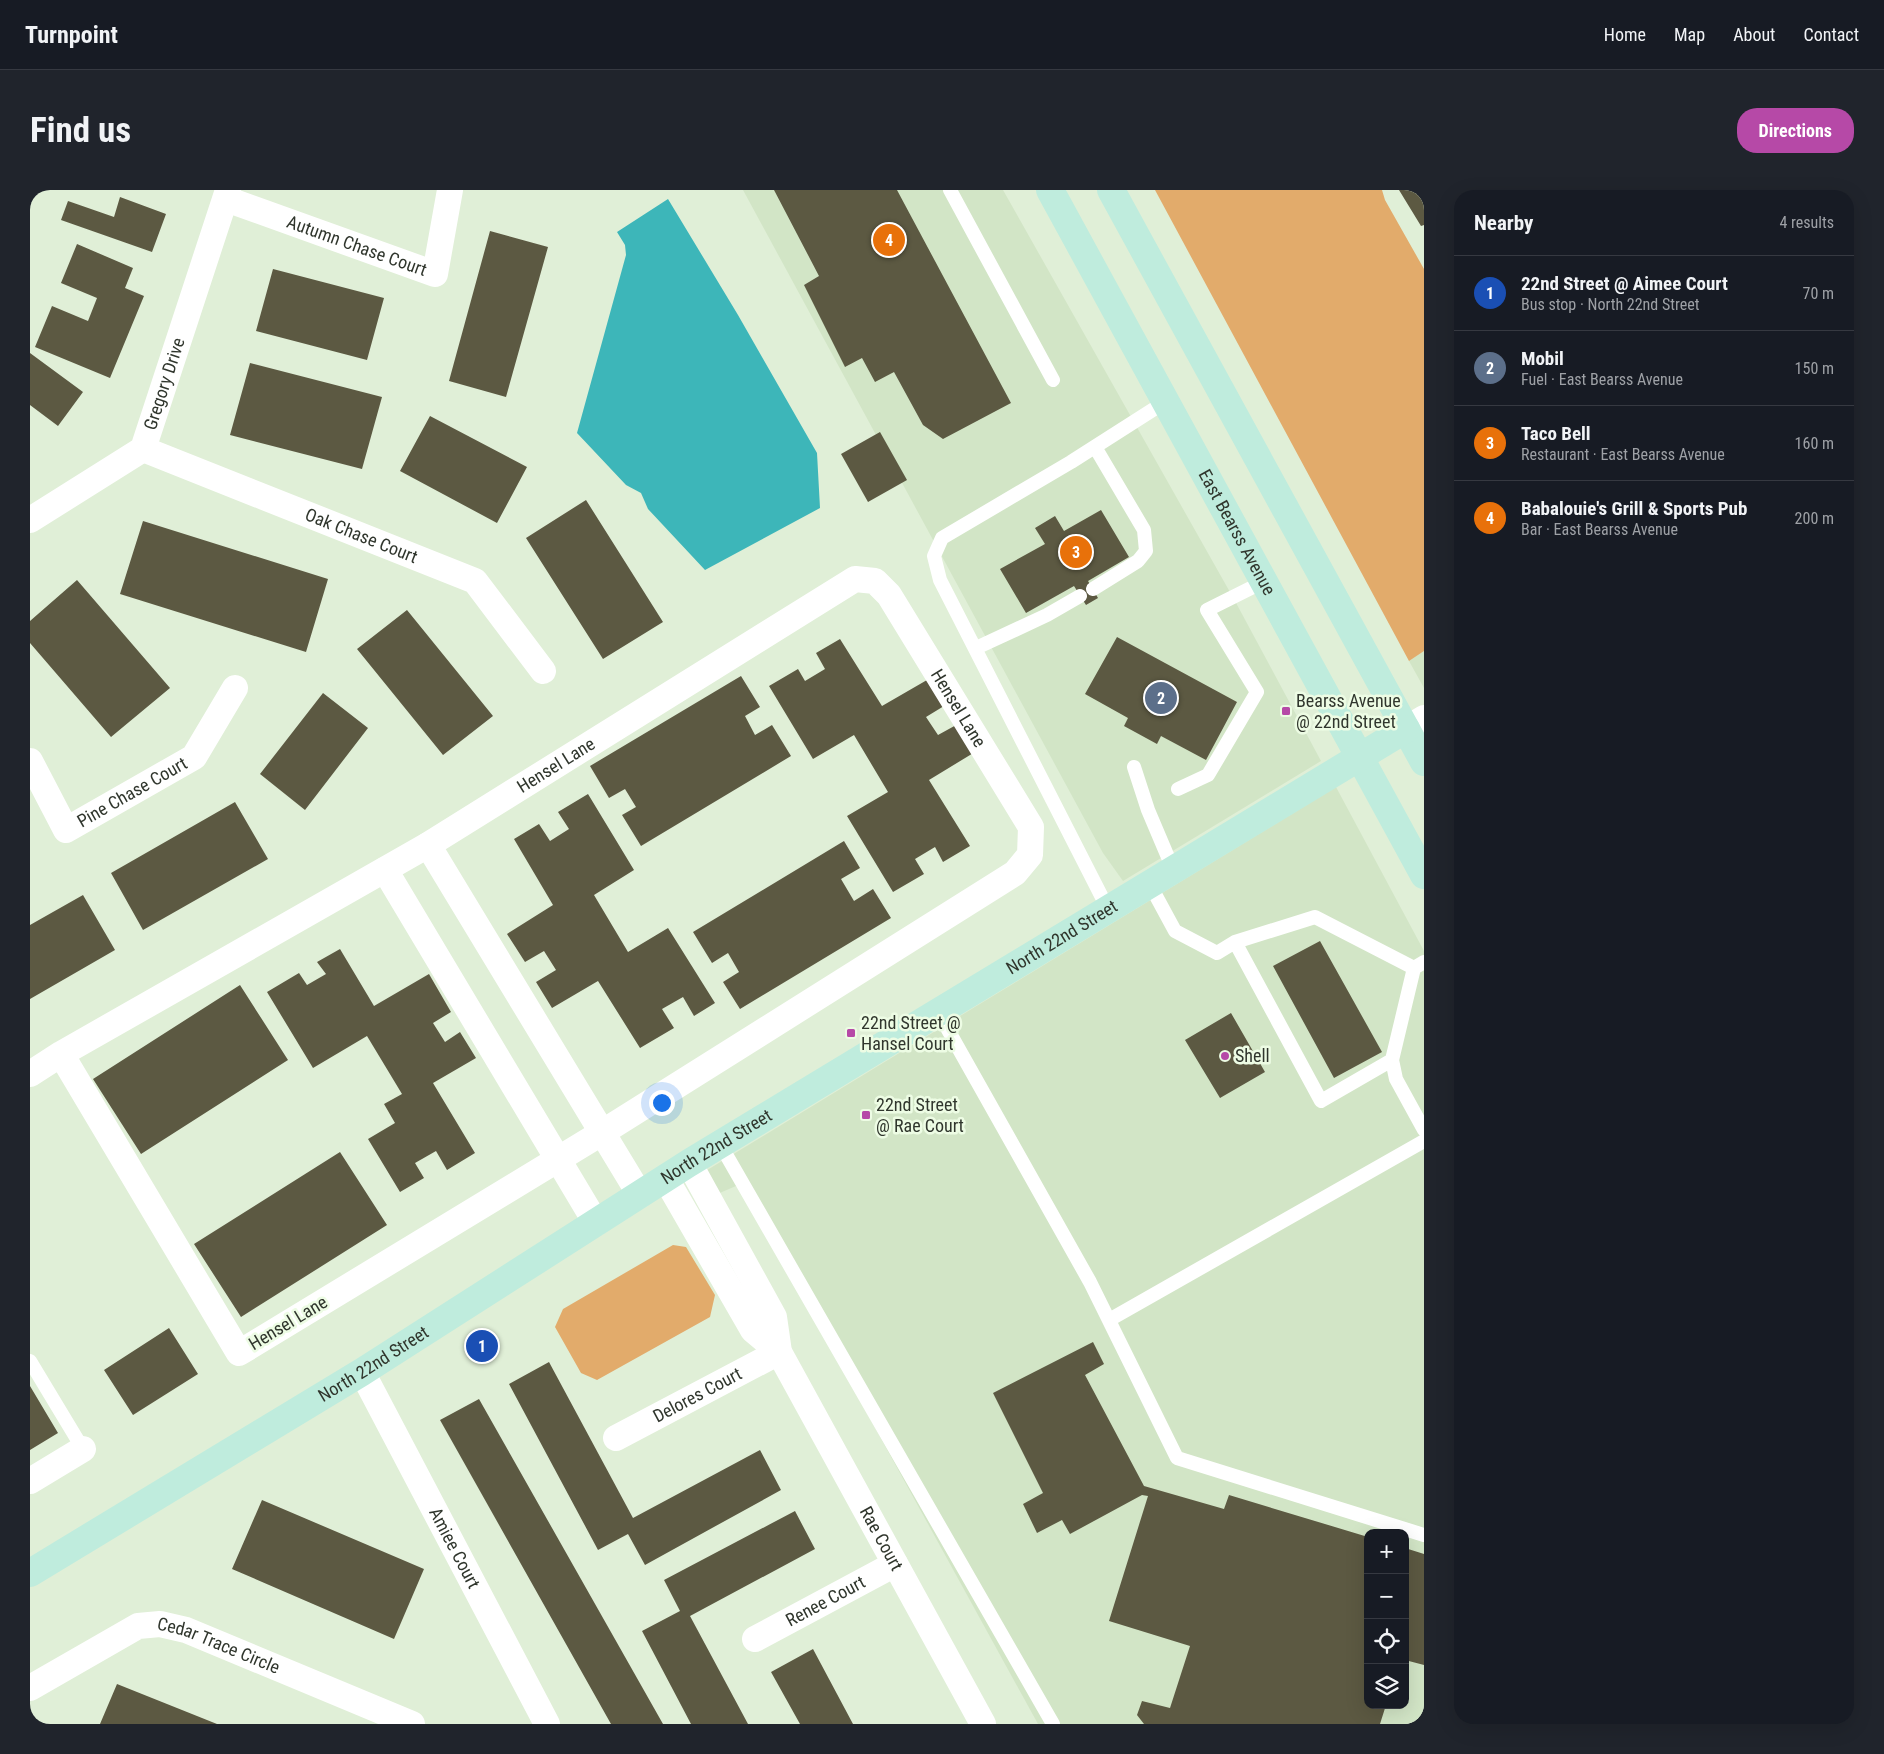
<!DOCTYPE html>
<meta charset="utf-8">
<style>
body{margin:0;font-family:"Roboto Condensed",sans-serif;background:#20242c;color:#f1f3f6}
.controls{position:absolute;right:15px;bottom:15px;display:grid;overflow:hidden;border-radius:10px;box-shadow:0 5px 20px #0002}
.controls button{width:45px;height:45px;display:grid;place-items:center;padding:0;border:0;border-bottom:1px solid #363941;background:#171b24;color:#f1f3f6;font:25px sans-serif}
.you{position:absolute;left:631px;top:912px;width:18px;height:18px;margin:-12px;border:4px solid #fff;border-radius:50%;background:#1a73e8;box-shadow:0 0 0 8px #1a73e833}
.badge{display:grid;place-items:center;width:32px;height:32px;border-radius:50%;background:#b649a7;color:#fff;font-size:16px;font-weight:700}
.pin{position:absolute;translate:-50% -50%;border:2px solid #fff;box-shadow:0 1px 5px #0006}
.list{margin:0;padding:0;list-style:none}
h2{display:flex;justify-content:space-between;align-items:center;height:65px;margin:0;padding:0 20px;font-size:21px}
h2 small{font-size:16px;font-weight:400;color:#9ea1a6}
.list li{display:grid;grid-template-columns:32px 1fr auto;gap:15px;align-items:center;box-sizing:border-box;height:75px;padding:0 20px;border-top:1px solid #363941}
.list b{display:block;font-size:19px;white-space:nowrap}
.list p{margin:0;font-size:16px;white-space:nowrap;color:#9ea1a6}
.list em{font-size:16px;font-style:normal;color:#9ea1a6}
.icon{flex:none;width:28px;height:28px;fill:none;stroke:currentColor;stroke-width:2;stroke-linecap:round;stroke-linejoin:round}
.map{position:relative;flex:none;width:1394px;height:1534px;overflow:hidden;border-radius:20px}
header{display:flex;align-items:center;gap:30px;box-sizing:border-box;height:70px;padding:0 25px;background:#171b24;border-bottom:1px solid #363941}
header strong{font-size:24px}
nav{display:flex;gap:28px;margin-inline-start:auto;font-size:18px}
.intro{display:flex;align-items:center;justify-content:space-between;box-sizing:border-box;height:120px;padding:0 30px}
h1{margin:0;font-size:35px}
.button{padding:12px 22px;border-radius:20px;background:#b649a7;color:#fff;font-size:18px;font-weight:700}
main{display:flex;gap:30px;padding:0 30px}
aside{flex:1;background:#171b24;border-radius:20px;box-shadow:0 5px 20px #0002}
.map>svg:first-child{display:block}
.built{fill:#d2e5c6;fill-rule:evenodd}
.green{fill:#e2ab6b}
.water{fill:#3db6b9}
.building{fill:#5c5942}
.lines{fill:none;stroke-linecap:round;stroke-linejoin:round}
.lane{stroke:#fff;stroke-width:14}
.street{stroke:#fff;stroke-width:26}
.secondary{stroke:#bfecdd;stroke-width:28}
.poi-dot{fill:#b649a7;stroke:#edfce4;stroke-width:2}
.labels{text-anchor:middle;stroke-width:5;stroke-linejoin:round;paint-order:stroke}
.street-label{font-size:18px;fill:#30362d;stroke:#edfce4}
.poi-label{font-size:18px;fill:#30362d;stroke:#edfce4;text-anchor:start}
</style>
<header>
<strong>Turnpoint</strong>
<nav><a>Home</a><a>Map</a><a>About</a><a>Contact</a></nav>
</header>
<div class="intro"><h1>Find us</h1><a class="button">Directions</a></div>
<main>
<div class="map">
<svg width="1394" height="1534" viewBox="0 0 1394 1534">
<rect width="100%" height="100%" fill="#e0efd7"/>
<path class="built" d="M713,0H973L1205,411L1291,571L1093,691L1073,663Z
M1394,461V498L1379,471Z
M1306,597L1394,761V1534H1008L716,1003L706,996L685,1005L669,985ZM1338,1343H1375V1515H1338Z"/>
<path class="green" d="M1125,0H1352L1355,10L1394,79V461L1379,471Z
M643,1055L656,1057L685,1105L680,1127L567,1190L551,1183L525,1137L533,1119Z"/>
<path class="water" d="M638,9L708,125L787,263L790,318L675,380L618,319L611,303L596,295L547,243L596,65L595,55L587,42Z"/>
<path class="building" d="M744,0H867L981,213L913,249L893,235L864,182L845,192L832,168L815,177L774,95L789,86Z
M1369,0H1394V35L1391,36Z
M90,7L136,24L122,62L31,30L38,11L84,27Z
M460,41L518,57L476,207L419,191Z
M47,54L103,78L95,98L114,106L80,188L5,157L22,116L58,131L67,108L31,93Z
M243,79L354,108L337,170L226,141Z
M0,163L53,202L28,236L0,215Z
M220,173L352,207L332,279L200,245Z
M400,226L497,277L467,333L370,281Z
M850,242L877,290L838,312L811,264Z
M556,310L633,432L573,469L496,348Z
M1071,320L1099,367L1058,391L1068,408L1056,415L1044,396L996,423L970,379L1015,354L1005,338L1025,326L1034,341Z
M113,331L298,389L276,462L90,404Z
M47,390L140,498L81,547L0,453V431Z
M377,420L463,526L413,565L327,459Z
M1087,447L1207,512L1176,570L1131,546L1127,554L1094,536L1098,528L1055,504Z
M810,449L852,516L897,490L914,516L896,527L908,545L928,534L945,562L899,590L940,656L913,672L905,657L885,669L894,684L863,702L817,626L858,602L824,545L783,569L739,496L768,479L775,491L795,479L786,463Z
M711,486L730,517L715,526L725,545L742,535L761,566L611,656L592,625L606,617L595,599L579,608L560,576Z
M293,503L338,538L275,620L230,584Z
M558,604L604,680L564,705L598,762L638,738L685,813L664,826L653,807L632,819L644,838L610,858L568,791L522,818L506,792L526,780L514,761L495,772L477,744L523,715L484,649L509,634L520,651L539,639L528,622Z
M205,612L238,669L113,740L81,683Z
M814,651L830,678L811,689L824,711L843,699L861,728L710,819L693,792L709,782L698,763L682,773L663,742Z
M53,705L85,760L0,809V735Z
M1290,751L1352,862L1304,888L1243,776Z
M310,759L344,816L399,784L421,822L403,833L415,852L430,842L446,868L403,893L445,963L417,980L406,961L385,973L394,988L370,1002L338,949L365,933L354,914L372,904L337,846L283,878L237,802L269,783L277,795L296,784L287,772Z
M210,795L258,870L111,964L63,889Z
M1201,823L1235,882L1190,908L1155,850Z
M310,962L357,1035L211,1127L164,1054Z
M139,1138L168,1184L103,1225L74,1180Z
M1063,1152L1074,1174L1055,1185L1114,1296L1194,1319L1199,1305L1338,1347V1515H1356L1350,1534H1114L1107,1525L1112,1511L1140,1518L1160,1456L1079,1431L1118,1306L1112,1305L1040,1344L1032,1330L1007,1343L993,1314L1013,1303L963,1203Z
M519,1172L603,1328L730,1260L751,1300L615,1375L598,1344L568,1360L479,1194Z
M0,1196L28,1243L0,1260Z
M449,1209L633,1534H581L410,1230Z
M232,1310L394,1379L364,1449L202,1379Z
M765,1321L785,1359L660,1426L718,1534H661L612,1441L650,1421L634,1390Z
M1375,1358L1394,1364V1475L1375,1470Z
M783,1459L823,1534H770L741,1482Z
M87,1494L187,1534H70Z"/>
<g class="lines">
<path class="lane" d="M920,0L1023,190
M1063,399L1108,371L1116,361L1114,340L1065,257
M946,458L1017,425L1050,406
M1104,577L1118,620L1143,679
M1148,599L1178,585L1227,502L1177,420L1233,392
M1119,693L1145,741L1187,763L1205,752L1285,727L1384,778
M1078,719L910,390L904,366L912,348L1041,272L1135,212
M1205,752L1291,911L1362,870
M1394,772L1384,778L1362,870L1366,889L1394,940
M908,822L1060,1092L1147,1268L1394,1345
M690,954L1023,1534
M1079,1130L1394,951
M0,1171L53,1259"/>
<g class="street">
<path id="s1" d="M196,9L405,84L420,0"/>
<path id="s2" d="M113,259L445,391L513,481"/>
<path id="s3" d="M0,330L113,259L198,0"/>
<path d="M1376,539L1394,528"/>
<path id="s4" d="M0,571L36,640L164,567L205,498"/>
<path d="M398,655L610,1005"/>
<path d="M355,680L566,1033"/>
<path id="s5" d="M0,884L31,864L398,655L825,389L845,391L859,405L1001,637L1000,665L985,683L573,942L209,1163L31,864"/>
<path id="s6" d="M659,973L744,1127L749,1162L953,1534"/>
<path d="M636,989L723,1140L749,1162"/>
<path id="s7" d="M332,1182L517,1534"/>
<path id="s8" d="M586,1248L749,1162"/>
<path d="M0,1291L53,1259"/>
<path id="s9" d="M725,1449L865,1374"/>
<path id="s10" d="M0,1498L108,1436L130,1434L156,1440L382,1534"/>
</g>
<g class="secondary">
<path id="s11" d="M1020,0L1394,685"/>
<path d="M1081,0L1394,572"/>
<path id="s12" d="M0,1383L332,1182L659,973L1376,539"/>
</g>
</g>
<g class="poi-dot">
<rect x="1251" y="516" width="10" height="10" rx="2.5"/>
<rect x="816" y="838" width="10" height="10" rx="2.5"/>
<circle cx="1195" cy="866" r="5"/>
<rect x="831" y="920" width="10" height="10" rx="2.5"/>
</g>
<g class="labels">
<g class="street-label">
<text dy="6" stroke="none"><textPath href="#s1" startOffset="139">Autumn Chase Court</textPath></text>
<text dy="6" stroke="none"><textPath href="#s3" startOffset="202">Gregory Drive</textPath></text>
<text dy="6" stroke="none"><textPath href="#s11" startOffset="390">East Bearss Avenue</textPath></text>
<text dy="6" stroke="none"><textPath href="#s2" startOffset="235">Oak Chase Court</textPath></text>
<text dy="6" stroke="none"><textPath href="#s5" startOffset="1135">Hensel Lane</textPath></text>
<text dy="6" stroke="none"><textPath href="#s5" startOffset="610">Hensel Lane</textPath></text>
<text dy="6" stroke="none"><textPath href="#s4" startOffset="154">Pine Chase Court</textPath></text>
<text dy="6" stroke="none"><textPath href="#s12" startOffset="1212">North 22nd Street</textPath></text>
<text dy="6" stroke="none"><textPath href="#s12" startOffset="808">North 22nd Street</textPath></text>
<text transform="translate(258 1133) rotate(-31)" y="6">Hensel Lane</text>
<text dy="6" stroke="none"><textPath href="#s12" startOffset="402">North 22nd Street</textPath></text>
<text dy="6" stroke="none"><textPath href="#s8" startOffset="92">Delores Court</textPath></text>
<text dy="6" stroke="none"><textPath href="#s6" startOffset="424">Rae Court</textPath></text>
<text dy="6" stroke="none"><textPath href="#s7" startOffset="199">Amiee Court</textPath></text>
<text dy="6" stroke="none"><textPath href="#s9" startOffset="80">Renee Court</textPath></text>
<text dy="6" stroke="none"><textPath href="#s10" startOffset="209">Cedar Trace Circle</textPath></text>
</g>
<g class="poi-label">
<text x="1266" y="517">Bearss Avenue<tspan x="1266" dy="21">@ 22nd Street</tspan></text>
<text x="831" y="839">22nd Street @<tspan x="831" dy="21">Hansel Court</tspan></text>
<text x="1205" y="872">Shell</text>
<text x="846" y="921">22nd Street<tspan x="846" dy="21">@ Rae Court</tspan></text>
</g>
</g>
</svg>
<div class="controls">
<button>+</button>
<button>−</button>
<button><svg class="icon" aria-label="locate" viewBox="0 0 24 24"><circle cx="12" cy="12" r="6"/><path d="M12 2v4M12 18v4M2 12h4M18 12h4"/></svg></button>
<button><svg class="icon" aria-label="layers" viewBox="0 0 24 24"><path d="M12 4l9 5-9 5-9-5zM3 14l9 5 9-5"/></svg></button>
</div>
<div class="you"></div>
<div class="pin badge" style="left:452px;top:1156px;background:#1a4fb4">1</div>
<div class="pin badge" style="left:1131px;top:508px;background:#5c6f8a">2</div>
<div class="pin badge" style="left:1046px;top:362px;background:#e8710a">3</div>
<div class="pin badge" style="left:859px;top:50px;background:#e8710a">4</div>
</div>
<aside>
<h2>Nearby<small>4 results</small></h2>
<ul class="list">
<li><span class="badge" style="background:#1a4fb4">1</span><div><b>22nd Street @ Aimee Court</b><p>Bus stop · North 22nd Street</p></div><em>70 m</em></li>
<li><span class="badge" style="background:#5c6f8a">2</span><div><b>Mobil</b><p>Fuel · East Bearss Avenue</p></div><em>150 m</em></li>
<li><span class="badge" style="background:#e8710a">3</span><div><b>Taco Bell</b><p>Restaurant · East Bearss Avenue</p></div><em>160 m</em></li>
<li><span class="badge" style="background:#e8710a">4</span><div><b>Babalouie's Grill &amp; Sports Pub</b><p>Bar · East Bearss Avenue</p></div><em>200 m</em></li>
</ul>
</aside>
</main>
